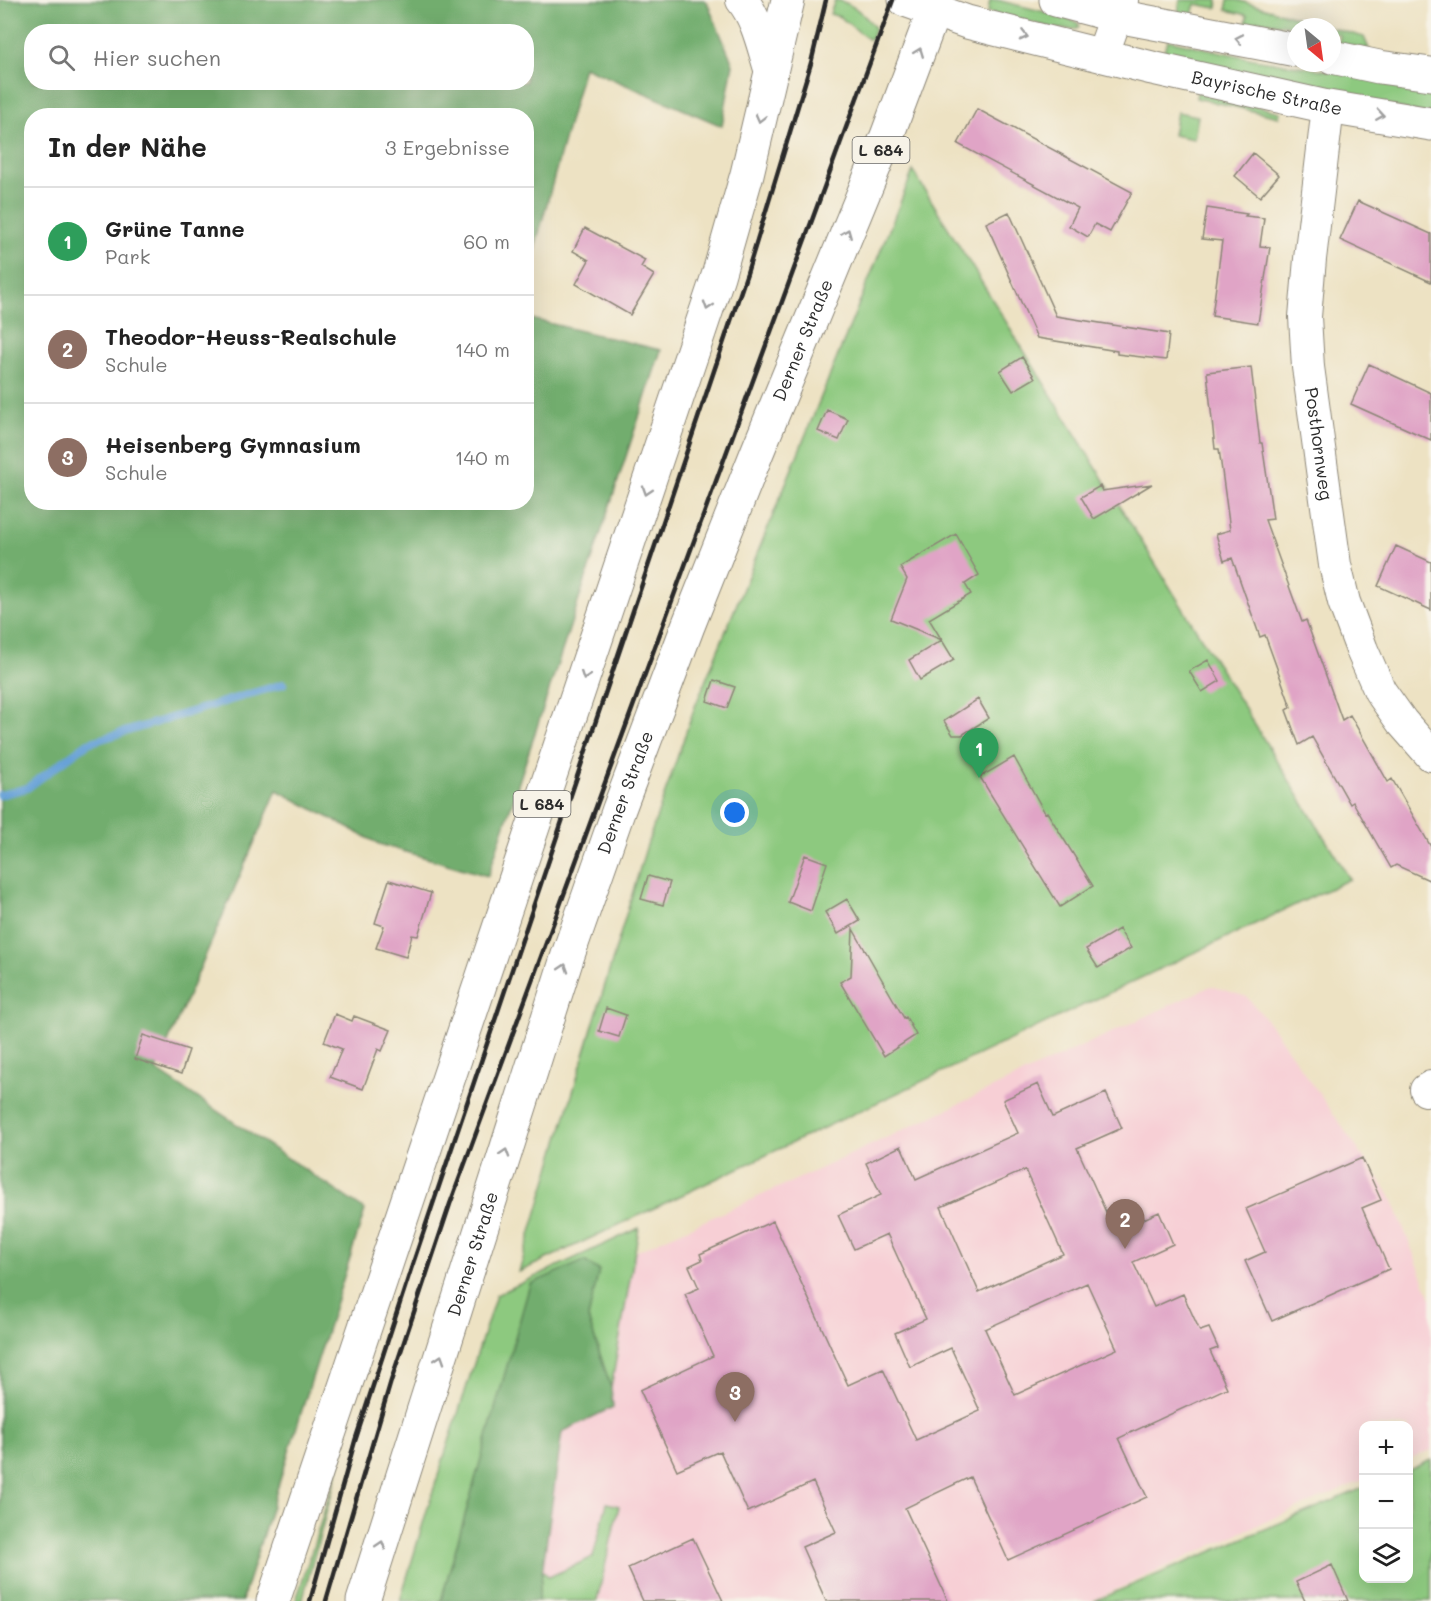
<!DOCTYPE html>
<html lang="de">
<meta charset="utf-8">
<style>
body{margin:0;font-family:Mali,sans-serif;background:#f2f2f2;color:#222}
.controls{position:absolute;right:18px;bottom:18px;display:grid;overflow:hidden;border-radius:12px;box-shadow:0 6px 24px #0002}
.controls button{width:54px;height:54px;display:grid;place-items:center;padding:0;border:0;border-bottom:2px solid #e0e0e0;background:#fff;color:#222;font:30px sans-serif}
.compass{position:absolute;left:1287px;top:18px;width:54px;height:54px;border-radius:50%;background:#fff;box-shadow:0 6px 24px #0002;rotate:151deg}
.you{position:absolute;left:735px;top:813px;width:21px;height:21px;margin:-15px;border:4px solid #fff;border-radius:50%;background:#1a73e8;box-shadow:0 0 0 9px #1a73e833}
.badge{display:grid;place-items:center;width:39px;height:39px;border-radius:50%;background:#b5179e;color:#fff;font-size:20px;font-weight:700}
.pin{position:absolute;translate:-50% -50px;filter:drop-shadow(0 2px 3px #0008)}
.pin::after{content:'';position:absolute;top:32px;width:21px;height:18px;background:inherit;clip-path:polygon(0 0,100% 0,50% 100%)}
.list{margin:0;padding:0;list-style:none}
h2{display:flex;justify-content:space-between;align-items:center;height:78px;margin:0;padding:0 24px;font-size:26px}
h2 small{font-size:20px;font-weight:400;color:#767676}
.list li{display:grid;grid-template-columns:39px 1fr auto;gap:18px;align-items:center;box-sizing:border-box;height:108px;padding:0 24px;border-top:2px solid #e0e0e0}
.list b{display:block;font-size:22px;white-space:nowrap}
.list p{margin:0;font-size:20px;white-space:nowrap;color:#767676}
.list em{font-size:20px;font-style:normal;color:#767676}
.icon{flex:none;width:33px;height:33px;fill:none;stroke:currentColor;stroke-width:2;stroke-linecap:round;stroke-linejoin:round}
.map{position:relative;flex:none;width:1431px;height:1601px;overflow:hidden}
.search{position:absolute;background:#fff;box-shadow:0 6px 24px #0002;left:24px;top:24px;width:510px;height:66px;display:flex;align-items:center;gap:15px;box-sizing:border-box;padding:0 21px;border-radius:24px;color:#767676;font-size:22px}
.panel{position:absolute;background:#fff;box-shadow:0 6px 24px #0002;left:24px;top:108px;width:510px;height:402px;border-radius:24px}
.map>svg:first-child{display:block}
.built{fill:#f7cfd5}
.green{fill:#8dc97f;stroke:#5c7a55;stroke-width:1.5}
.forest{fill:#72ad6e;stroke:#4e6c4c;stroke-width:1.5;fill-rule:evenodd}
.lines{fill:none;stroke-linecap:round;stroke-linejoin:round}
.stream{stroke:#67a2d7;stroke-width:8}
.building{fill:#e0a4c6;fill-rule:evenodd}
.street-casing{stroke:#8c8677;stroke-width:34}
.secondary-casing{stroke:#8c8677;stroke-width:35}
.primary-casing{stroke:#8c8677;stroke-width:35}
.street{stroke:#fff;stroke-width:32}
.secondary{stroke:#fff;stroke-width:33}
.primary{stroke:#fff;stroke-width:33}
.rail{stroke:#2b2b2b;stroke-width:4.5}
.oneway{stroke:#a0a0a0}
.labels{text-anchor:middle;stroke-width:6;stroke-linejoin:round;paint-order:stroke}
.shield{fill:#f7f3e8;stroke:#686764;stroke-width:1.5}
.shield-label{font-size:16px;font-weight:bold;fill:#2b2b2b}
.street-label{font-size:18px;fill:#2b2b2b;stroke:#f7f3e8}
</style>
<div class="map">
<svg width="1431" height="1601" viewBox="0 0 1431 1601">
<rect width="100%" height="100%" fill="#f7f3e8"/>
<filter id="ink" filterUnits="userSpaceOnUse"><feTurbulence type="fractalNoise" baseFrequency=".0167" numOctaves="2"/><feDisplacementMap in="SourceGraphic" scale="12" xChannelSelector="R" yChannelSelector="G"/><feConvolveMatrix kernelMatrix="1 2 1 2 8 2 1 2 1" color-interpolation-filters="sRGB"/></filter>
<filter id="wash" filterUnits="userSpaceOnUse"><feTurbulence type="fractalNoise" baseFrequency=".008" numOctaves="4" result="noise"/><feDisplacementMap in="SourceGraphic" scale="24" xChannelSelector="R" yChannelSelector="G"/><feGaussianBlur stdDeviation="1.35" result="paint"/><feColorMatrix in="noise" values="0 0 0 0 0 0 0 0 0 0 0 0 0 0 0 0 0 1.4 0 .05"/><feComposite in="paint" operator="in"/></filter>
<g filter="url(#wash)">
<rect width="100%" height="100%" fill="#ede2c3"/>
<path class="built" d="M1211,986L1247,997L1271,1025L1392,1198L1431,1299V1450L1409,1460L1408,1426H1364L1363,1480L1244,1531L1091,1601H487L597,1269L802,1177Z"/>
<path class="green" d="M835,0C851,2 865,15 875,28L871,39H868L840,17L830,14Z
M990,0H997L1057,15L1078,23L1079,26L1077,29H1057L988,12Z
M1180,0H1218L1217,8L1195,4L1191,18L1178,15Z
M1228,0H1237L1330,27H1296L1257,20L1255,29L1246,28L1247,15L1226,10Z
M1332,28L1364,37L1369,49L1339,43L1340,35L1332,33Z
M1168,40L1253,59L1431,87V115L1162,55Z
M1197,92L1280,112L1279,117L1196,98Z
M1177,112L1198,116L1194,139L1173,135Z
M913,171L1350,879L519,1272L646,848L694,709Z
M639,1228L611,1388L588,1318L598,1270L531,1284L441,1601H400L427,1510L496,1295Z
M344,1448L302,1601H296Z
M1431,1460V1601H1094L1363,1488L1364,1578H1408L1409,1470Z
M607,1503L619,1506L597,1601H538L542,1570L549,1577L593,1557Z"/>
<path class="forest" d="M0,0H704L707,2L733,64L722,126L584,67L527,277L526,116H32V502H526L527,318L661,350L488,876L379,844L277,790L156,1070L365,1210L242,1601H0ZM32,32H526V82H32Z
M584,1261L599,1270L588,1318L611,1388L613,1407L562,1432L538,1601H441L530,1284Z"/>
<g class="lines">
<path class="stream" d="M0,795L27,788L88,743L283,684"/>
</g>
<g id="blocks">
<path class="building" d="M977,109L1132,192L1110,232L1095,224L1088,237L1069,226L1078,208L958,144Z
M1253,153L1279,175L1260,197L1235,176Z
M1358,201L1431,234V282L1340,240Z
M1207,208L1247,214L1245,216L1264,218L1260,246L1270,247L1258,323L1212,316L1222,241L1202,239Z
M1009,212L1056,316L1169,334L1166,360L1117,354V351L1037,338L986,223Z
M585,228L645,260L641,267L654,275L630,315L576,284L589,260L573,251Z
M1022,357L1035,378L1013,391L1000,371Z
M1369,364L1431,393V440L1351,404Z
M1251,367L1260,443H1262L1273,519L1265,520L1302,622L1306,620L1342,720L1350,715L1388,782L1392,779L1431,847V881L1396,865L1391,868L1353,802L1350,804L1312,737L1299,745L1286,710L1291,707L1265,635L1260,637L1232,558L1224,561L1216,534L1230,530L1219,449H1215L1207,372Z
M827,410L848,419L839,440L818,431Z
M1152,484L1094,519L1081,497L1100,486L1102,491Z
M956,534L979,575L965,584L971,594L929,619L954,660L920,680L909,660L942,640L891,619L907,579L900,567Z
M1396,546L1431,562V610L1378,586Z
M1208,660L1220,681L1202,692L1189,671Z
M714,680L735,687L727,708L707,701Z
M978,699L989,718L962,735H953L944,721Z
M1014,757L1045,813L1047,812L1093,886L1060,907L980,777Z
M805,855L827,863L811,911L788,902Z
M648,876L670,882L663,905L641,899Z
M389,880L431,893L418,936L412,935L406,957L376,948L384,926L375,923Z
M847,899L860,921L838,934L825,912Z
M853,929L904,1018L906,1017L916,1035L884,1056L840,982L851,976Z
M1119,929L1131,948L1098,968L1086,949Z
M606,1008L626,1015L619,1037L599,1031Z
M335,1014L352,1021L354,1016L391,1030L382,1051L378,1049L363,1089L330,1077L342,1049L324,1042Z
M143,1035L189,1050L181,1074L135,1059Z
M1038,1084L1053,1117L1106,1093L1122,1128L1077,1148L1115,1232L1159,1212L1173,1244L1133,1262L1154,1307L1183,1294L1200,1331L1209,1328L1218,1348L1210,1351L1227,1388L1119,1438L1147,1497L1008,1560L970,1477L905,1508L948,1601H826L802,1547L836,1532L813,1482L748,1512L720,1451L677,1470L640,1390L713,1356L685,1294L699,1288L689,1266L702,1260L700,1254L773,1221L848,1385L883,1369L916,1440L980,1411L951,1348L910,1367L895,1333L926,1319L887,1234L854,1249L838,1215L881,1195L866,1163L901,1146L916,1179L1018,1133L1003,1100ZM1025,1170L1063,1254L979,1292L941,1207ZM1087,1283L1117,1349L1015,1395L985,1329Z
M1362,1158L1381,1200L1362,1208L1389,1269L1272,1321L1245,1261L1265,1252L1246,1209Z
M693,1538L723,1601H643L628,1568Z
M1332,1565L1348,1601H1305L1296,1582Z"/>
</g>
</g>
<g filter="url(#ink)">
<use href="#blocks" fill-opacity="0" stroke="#8c8677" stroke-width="1.5"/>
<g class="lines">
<g class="street-casing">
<g id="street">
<path d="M742,0C758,20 763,48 771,72"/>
<path d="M1102,56L1122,0"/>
<path id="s1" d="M1328,107L1310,259L1305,317L1308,367L1335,565L1344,602L1362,650L1380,691L1402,722L1431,755"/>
<path d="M1426,1090L1431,1087"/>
</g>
</g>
<g class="secondary-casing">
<g id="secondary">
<path id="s2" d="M905,0L967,22L1152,68L1328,107L1431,124"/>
<path d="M1056,0L1117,16L1296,50"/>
<path d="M1332,57L1379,67L1431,74"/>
</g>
</g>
<g class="primary-casing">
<g id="primary">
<path d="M273,1601L718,276L747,174L788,0"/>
<path id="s3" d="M363,1601L568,955L619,809L688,626L758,450L887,136L938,0"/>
</g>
</g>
<use href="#street" class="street"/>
<use href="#secondary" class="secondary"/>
<use href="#primary" class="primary"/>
<path class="rail" d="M310,1601L355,1441L411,1269L747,273L811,63L826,0
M326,1601L391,1381L450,1204L893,0"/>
</g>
<defs><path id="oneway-chevron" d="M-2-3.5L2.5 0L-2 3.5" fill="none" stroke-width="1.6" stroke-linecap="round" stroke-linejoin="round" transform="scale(1.5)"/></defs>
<g class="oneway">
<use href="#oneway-chevron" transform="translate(1024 36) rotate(14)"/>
<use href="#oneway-chevron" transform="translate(1239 39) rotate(-169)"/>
<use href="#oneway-chevron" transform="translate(919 52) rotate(-69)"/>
<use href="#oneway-chevron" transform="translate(1380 115) rotate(9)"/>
<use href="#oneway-chevron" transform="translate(760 118) rotate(104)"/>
<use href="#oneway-chevron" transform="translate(847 233) rotate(-68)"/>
<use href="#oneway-chevron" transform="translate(708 306) rotate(108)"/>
<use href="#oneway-chevron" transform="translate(647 491) rotate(108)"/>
<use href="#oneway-chevron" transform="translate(585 676) rotate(109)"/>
<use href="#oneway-chevron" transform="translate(564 968) rotate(-72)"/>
<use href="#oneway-chevron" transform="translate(505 1153) rotate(-72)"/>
<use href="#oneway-chevron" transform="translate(440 1359) rotate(-72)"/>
<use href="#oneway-chevron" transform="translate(381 1545) rotate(-72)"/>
</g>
</g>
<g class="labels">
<g class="shield">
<rect x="852.5" y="137" width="57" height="26" rx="4.5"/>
<rect x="513.5" y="791" width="57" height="26" rx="4.5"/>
</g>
<g class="shield-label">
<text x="881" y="156">L 684</text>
<text x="542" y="810">L 684</text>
</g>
<g class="street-label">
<text dy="6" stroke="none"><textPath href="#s2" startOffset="374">Bayrische Straße</textPath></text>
<text dy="6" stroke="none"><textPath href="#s3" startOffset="1336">Derner Straße</textPath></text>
<text dy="6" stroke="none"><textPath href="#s1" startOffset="339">Posthornweg</textPath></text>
<text dy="6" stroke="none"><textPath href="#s3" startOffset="850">Derner Straße</textPath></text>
<text dy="6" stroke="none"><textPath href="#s3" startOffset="364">Derner Straße</textPath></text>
</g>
</g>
</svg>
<div class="controls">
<button>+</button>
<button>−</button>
<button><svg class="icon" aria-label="layers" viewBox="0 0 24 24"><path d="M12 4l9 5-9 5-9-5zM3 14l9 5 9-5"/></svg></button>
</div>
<svg class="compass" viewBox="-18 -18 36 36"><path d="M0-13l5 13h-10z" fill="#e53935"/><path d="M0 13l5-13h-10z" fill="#767676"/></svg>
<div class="you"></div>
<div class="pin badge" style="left:979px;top:778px;background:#2e9e5b">1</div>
<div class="pin badge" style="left:1125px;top:1249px;background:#8d6e63">2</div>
<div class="pin badge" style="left:735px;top:1422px;background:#8d6e63">3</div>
<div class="search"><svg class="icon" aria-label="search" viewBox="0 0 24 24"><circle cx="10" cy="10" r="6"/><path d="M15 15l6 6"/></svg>Hier suchen</div>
<section class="panel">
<h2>In der Nähe<small>3 Ergebnisse</small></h2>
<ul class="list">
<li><span class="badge" style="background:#2e9e5b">1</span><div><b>Grüne Tanne</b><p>Park</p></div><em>60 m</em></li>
<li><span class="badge" style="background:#8d6e63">2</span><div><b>Theodor-Heuss-Realschule</b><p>Schule</p></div><em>140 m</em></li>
<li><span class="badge" style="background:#8d6e63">3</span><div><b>Heisenberg Gymnasium</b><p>Schule</p></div><em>140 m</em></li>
</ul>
</section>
</div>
